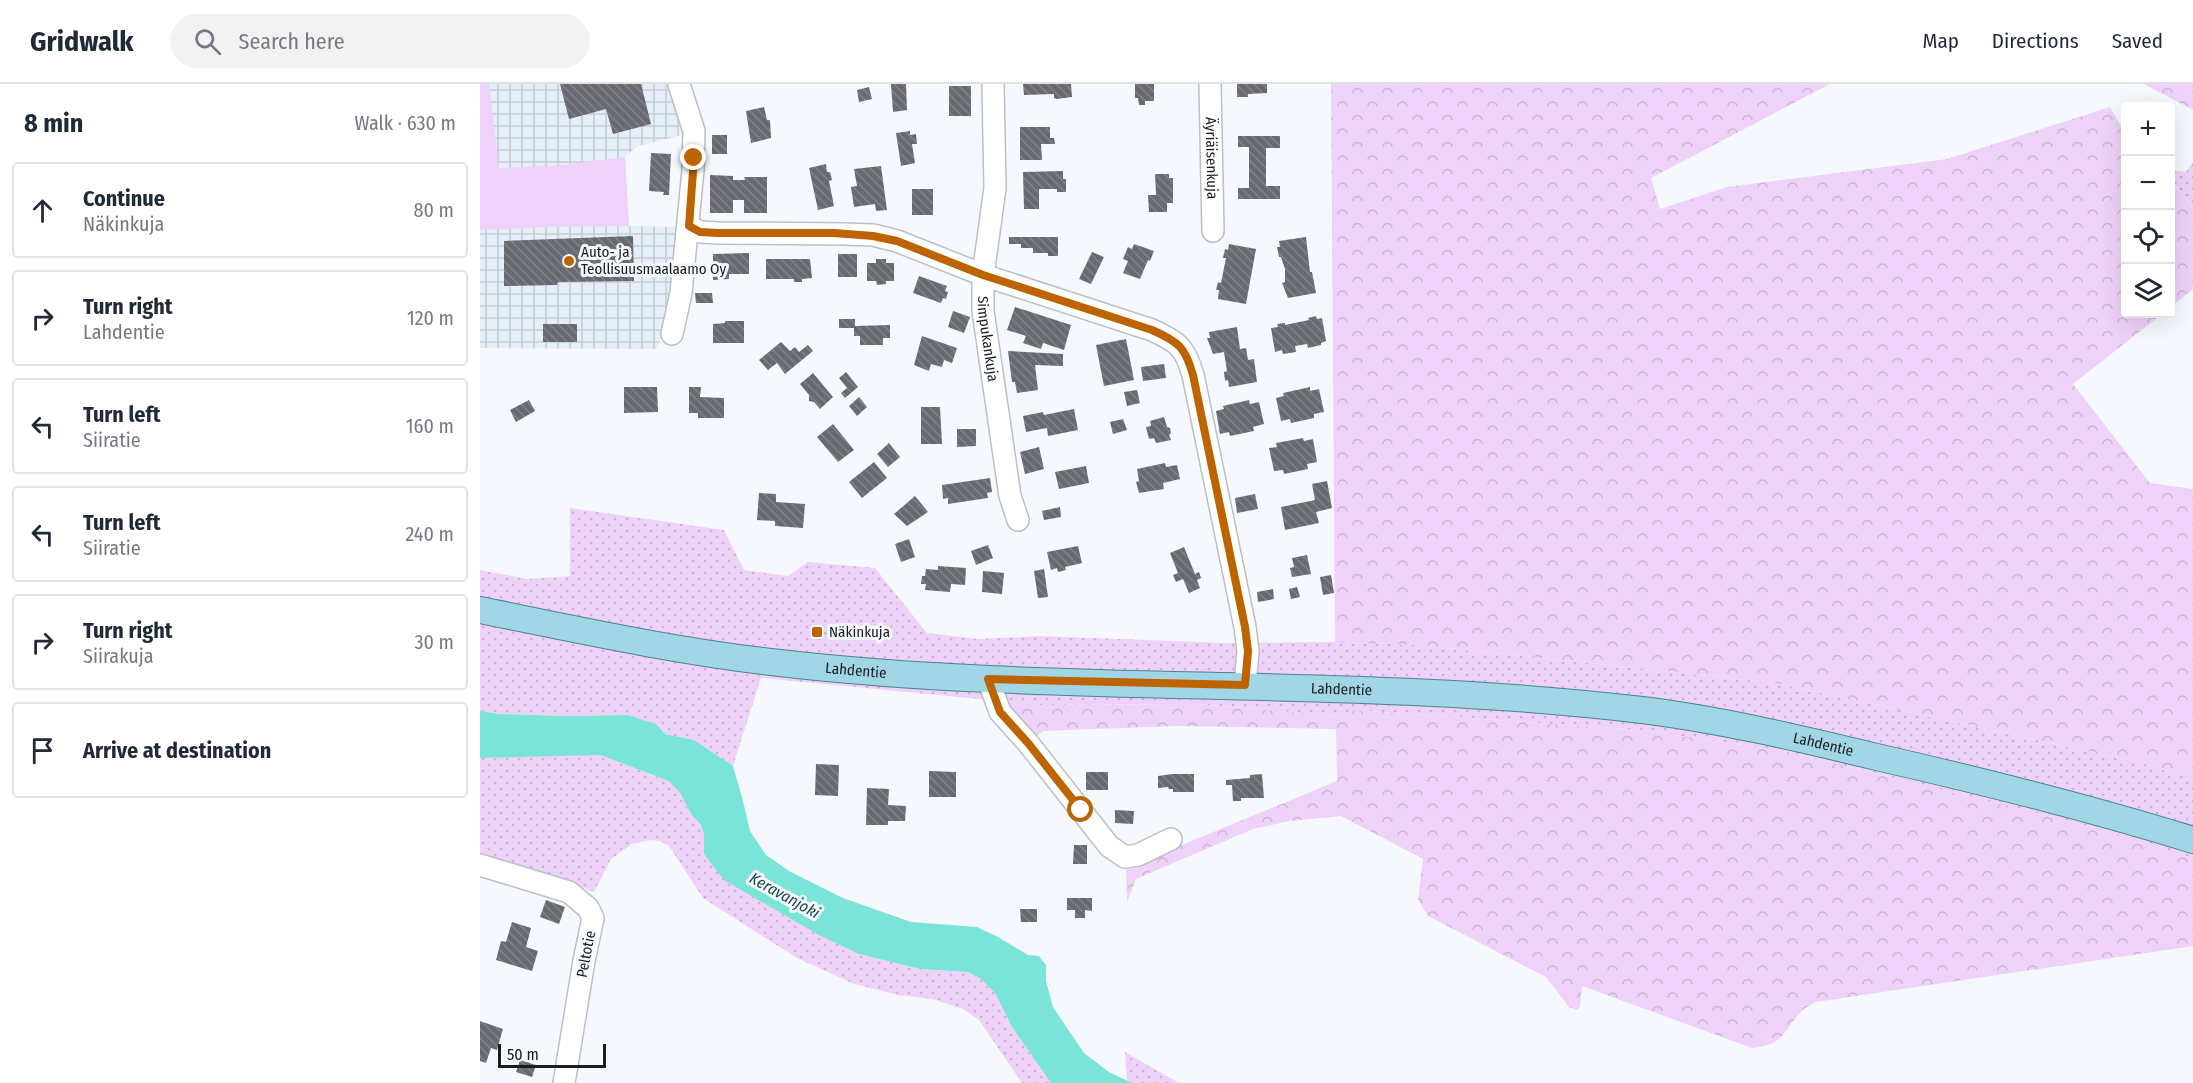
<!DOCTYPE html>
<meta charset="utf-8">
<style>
body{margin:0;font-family:"Fira Sans Condensed",sans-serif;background:#f2f2f3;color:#1f2937}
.controls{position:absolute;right:18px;top:18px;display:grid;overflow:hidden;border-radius:6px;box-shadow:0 6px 24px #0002}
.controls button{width:54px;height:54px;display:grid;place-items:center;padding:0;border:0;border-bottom:2px solid #e0e1e3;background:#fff;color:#1f2937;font:30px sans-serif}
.scale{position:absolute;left:18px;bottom:15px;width:108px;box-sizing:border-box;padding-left:6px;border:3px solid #1a1d1f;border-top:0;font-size:16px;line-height:21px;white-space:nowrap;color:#1a1d1f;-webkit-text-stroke:4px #f5f9fe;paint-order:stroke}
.stop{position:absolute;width:18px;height:18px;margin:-14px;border:4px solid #bd6401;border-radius:50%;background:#fff}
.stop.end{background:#bd6401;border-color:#fff;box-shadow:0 2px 6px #0008}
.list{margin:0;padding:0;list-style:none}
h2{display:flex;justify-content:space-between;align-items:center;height:78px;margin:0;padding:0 24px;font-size:26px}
h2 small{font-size:20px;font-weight:400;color:#747a83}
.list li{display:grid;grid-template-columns:39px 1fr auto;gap:18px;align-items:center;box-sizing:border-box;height:96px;margin:0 12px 12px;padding:0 12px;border:2px solid #e0e1e3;border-radius:6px}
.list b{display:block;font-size:22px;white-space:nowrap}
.list p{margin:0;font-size:20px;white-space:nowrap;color:#747a83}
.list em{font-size:20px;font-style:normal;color:#747a83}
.icon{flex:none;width:33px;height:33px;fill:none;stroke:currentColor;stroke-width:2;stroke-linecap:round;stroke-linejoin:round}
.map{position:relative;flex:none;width:1713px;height:999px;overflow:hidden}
header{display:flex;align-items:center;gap:36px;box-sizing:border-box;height:84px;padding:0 30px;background:#fff;border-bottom:2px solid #e0e1e3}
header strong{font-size:28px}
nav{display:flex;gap:33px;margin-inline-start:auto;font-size:21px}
.search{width:420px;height:54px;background:#f2f2f3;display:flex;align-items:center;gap:15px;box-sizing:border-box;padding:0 21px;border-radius:33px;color:#747a83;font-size:22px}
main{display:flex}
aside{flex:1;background:#fff}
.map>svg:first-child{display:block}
.industrial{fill:url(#industrial-grid)}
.grass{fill:url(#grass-dots)}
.forest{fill:url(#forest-crowns)}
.park{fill:#efd2f9}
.water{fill:#7ae4d8}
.building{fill:url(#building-back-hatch)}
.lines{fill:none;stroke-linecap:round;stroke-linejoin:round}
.minor-casing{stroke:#b9c0c7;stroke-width:24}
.major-casing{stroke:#488395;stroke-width:28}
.minor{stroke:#fff;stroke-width:21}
.major{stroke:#a0d6e5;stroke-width:26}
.route{stroke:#bd6401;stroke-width:8}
.poi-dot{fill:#bd6401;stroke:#f5f9fe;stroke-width:2}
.labels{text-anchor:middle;stroke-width:6;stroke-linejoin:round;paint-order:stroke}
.street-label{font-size:15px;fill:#1a1d1f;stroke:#f5f9fe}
.poi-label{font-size:15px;fill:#1a1d1f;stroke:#f5f9fe;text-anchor:start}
.water-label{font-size:16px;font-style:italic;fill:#194944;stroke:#f5f9fe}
</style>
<header>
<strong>Gridwalk</strong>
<div class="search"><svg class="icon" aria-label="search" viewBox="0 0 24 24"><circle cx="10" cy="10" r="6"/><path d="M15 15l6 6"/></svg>Search here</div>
<nav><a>Map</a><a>Directions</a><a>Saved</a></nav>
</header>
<main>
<aside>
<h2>8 min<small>Walk · 630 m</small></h2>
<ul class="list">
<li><svg class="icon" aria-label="ahead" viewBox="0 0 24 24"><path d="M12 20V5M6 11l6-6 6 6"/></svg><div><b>Continue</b><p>Näkinkuja</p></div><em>80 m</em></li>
<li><svg class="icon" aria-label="right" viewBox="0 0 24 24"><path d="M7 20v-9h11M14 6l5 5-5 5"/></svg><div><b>Turn right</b><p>Lahdentie</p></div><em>120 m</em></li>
<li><svg class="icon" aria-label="left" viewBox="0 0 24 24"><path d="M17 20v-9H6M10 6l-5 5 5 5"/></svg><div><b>Turn left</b><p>Siiratie</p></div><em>160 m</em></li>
<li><svg class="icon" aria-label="left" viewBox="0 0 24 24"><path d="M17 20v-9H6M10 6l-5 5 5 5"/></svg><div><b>Turn left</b><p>Siiratie</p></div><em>240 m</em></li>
<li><svg class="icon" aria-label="right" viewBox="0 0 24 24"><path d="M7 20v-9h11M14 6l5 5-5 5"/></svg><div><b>Turn right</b><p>Siirakuja</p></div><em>30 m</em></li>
<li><svg class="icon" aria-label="arrive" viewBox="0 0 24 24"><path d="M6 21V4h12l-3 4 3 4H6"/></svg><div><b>Arrive at destination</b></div></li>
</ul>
</aside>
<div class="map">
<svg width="1713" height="999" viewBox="0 0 1713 999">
<defs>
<pattern id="industrial-grid" width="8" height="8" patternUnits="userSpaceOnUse" patternTransform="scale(1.5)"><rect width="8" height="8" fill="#e5eef9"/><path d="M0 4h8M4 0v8" fill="none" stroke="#c4ccd5"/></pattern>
<pattern id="grass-dots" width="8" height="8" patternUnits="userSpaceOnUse" patternTransform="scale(1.5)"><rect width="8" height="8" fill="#efd2f9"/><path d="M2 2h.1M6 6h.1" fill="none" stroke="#ccb4d5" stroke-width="1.8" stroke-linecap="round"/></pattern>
<pattern id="forest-crowns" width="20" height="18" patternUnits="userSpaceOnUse" patternTransform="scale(1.5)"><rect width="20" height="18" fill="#efd2f9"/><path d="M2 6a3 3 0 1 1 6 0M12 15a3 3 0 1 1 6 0" fill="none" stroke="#ccb4d5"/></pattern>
<pattern id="building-back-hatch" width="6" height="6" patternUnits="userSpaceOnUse" patternTransform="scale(1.5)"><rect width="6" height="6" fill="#696971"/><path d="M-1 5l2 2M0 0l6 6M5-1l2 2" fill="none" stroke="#818288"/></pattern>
</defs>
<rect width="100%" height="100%" fill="#f5f9fe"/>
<path class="industrial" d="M0,0H191L209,49L156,63L145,73L149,142L204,143L190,239L176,265L0,264Z"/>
<path class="grass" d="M1713,78V123L1691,96V86L1706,88Z
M90,424L244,446L264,486L308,492L328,478L395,484L447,549L498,555L559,552L747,559L855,558L938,561L1296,599L1662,679L1713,696V776L1653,753L1304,667L1162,646L871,626L867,633L718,620L561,621L281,594L253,682L214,656L185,650L176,640L148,631L87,632L21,630L0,627V486L47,495L90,492Z
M83,671H120L189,697L200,709L211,730L221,741L224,751V770L294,825L379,870L440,885L488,888L501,895L515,909L532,943L571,999H542L499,936L483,925L452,915L418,911L374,900L317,874L223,814L189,762L180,757L170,756L152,760L131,775L114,808L78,794L0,770V674Z
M645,968L699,999H651L647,997Z"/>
<path class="forest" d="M851,0H1350L1171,94L1180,125L1247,103L1467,75L1630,23L1645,49L1646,230H1682L1593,300L1670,399L1713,405V696L1662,679L1296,599L938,561L855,558Z
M1664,0H1713V26Z
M1690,96L1713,123V205L1691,223Z
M516,616L561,621L718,620L867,633L871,626L1162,646L1304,667L1653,753L1713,776V862L1336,918C1331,921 1324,924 1320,929C1302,949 1304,961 1272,964L1102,902L1100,923L1097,926L1089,923L1066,893L948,832L938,816L943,775L861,732L810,737L773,745L656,795L647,818L646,784L857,697L856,645L697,642L563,647L548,659Z"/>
<path class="park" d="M0,0H9L19,84L74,82L145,73L149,142L65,143L0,146Z"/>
<path class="water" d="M0,627L21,630L87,632L148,631L176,640L185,650L214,656L253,682L263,717L270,747L286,771L309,787L363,814L431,838L497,843L518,853L548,871L559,872L566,881V897L573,923L604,969L629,988L652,999H571L532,943L515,909L501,895L488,888L440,885L379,870L339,851L244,796L224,770V751L221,741L211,730L200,709L189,697L120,671L0,674Z"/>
<path class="building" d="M80,0H161L171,40L133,50L126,25L89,35Z
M411,0H426L427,26L413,28Z
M543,0H591L592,13L577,15L574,14V10L544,11Z
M655,0H674V17H665V21H659L658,14H655Z
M757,0H787V9L768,10V13H757Z
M469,2H491V32H469Z
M389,3L392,15L379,18L377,6Z
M284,23L287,36H290L291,54L271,59L266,27Z
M540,43H570V54H574L575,60H561L562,76H540Z
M430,47V51L436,50L437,60H432L435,79L421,82L416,49Z
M232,51H247V70H232Z
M758,52H800V64H786V102H800V115H758V104H769V63H758Z
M171,69L191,70L189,111H183L184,108L169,107Z
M346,80L347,88H350L352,96L349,97L354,122L338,126L329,84Z
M401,82L407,126L396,127L395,120L374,123L371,103L377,102L374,85Z
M583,87V95H586V108H577V105H559V125H544L543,88Z
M675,90H689V94H693V119H687V128H669L668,111H676Z
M230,91L253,92V96H265L264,93H287V129H264V116H253V129H230Z
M432,105H453V131H432Z
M153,152L154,197L78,198L77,201L24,202V157Z
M529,153H578V172H568V169H553V164H541V160H529Z
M826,153L830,188H832L836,209L808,214L802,199L805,198V185L801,173H799L797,163H800L799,157Z
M654,160L674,167L670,177L668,176L660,195L643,189L648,177L643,175L648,163L652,165Z
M749,160L776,165L766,220L738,215L739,206H736L738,198L741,199L746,174H743L745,165L748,166Z
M612,168L624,173L611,200L599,195Z
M269,169V190H249V195L233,196V170Z
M358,170H377V193H358Z
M286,175H330L332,194L322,195V198H314V195H286Z
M396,175H406V179H414V197H406V200L397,201L396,197H387V179H396Z
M439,192L467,202L465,207L468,208L466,215L463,214L461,219L433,209Z
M215,209H232L233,219H216Z
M535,223L591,241L584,266L563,259L561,265L543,259L546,252L527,246Z
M473,227L490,233L484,249L468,243Z
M836,232L837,235L842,234L846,257L841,259V261L828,264L827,260L815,262L816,268L803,270L802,266L795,268L791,244L798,243L797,240L805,239V241L829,236L828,234Z
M359,235H375V242L410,241V254H403V261H380V252H374V244H359Z
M245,237H264V259H233V240L245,239Z
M63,240H97V258H63Z
M757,243L760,265L766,264L768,276L774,275L777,298L749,303L748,296L745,297L744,288L747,287L744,268L733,270L727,254H730L729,248Z
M442,252L477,264L472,279L464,276L462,283L451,280L449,287L434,281Z
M646,255L654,296L624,302L616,261Z
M301,258L310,267L315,263L319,268L328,261L333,267L305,290L297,279L288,286L279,276Z
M528,267L583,270V282L555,281L558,306L537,309L535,298H532Z
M684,280L686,294L663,297L661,283Z
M366,288L378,303L365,314L361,309L367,304L359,294Z
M333,289L353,313L340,325L334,318L329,317V311L320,300Z
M144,303H177L178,328L144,329Z
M209,303H221L220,313L244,314V334H218V329H209Z
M830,303V307L839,305L844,328L834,330V334L811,339L810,335L801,337L796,314L804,312L803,309Z
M657,306L660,319L647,322L644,308Z
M379,313L387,323L377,332L369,322Z
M49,316L55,327L36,338L30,326Z
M769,316L770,320L779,318L784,340L773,343L774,347L750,352L749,348L740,350L736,327L744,325L743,322Z
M441,323H460L462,360H441Z
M594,325L598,346L568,352L567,344L546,348L543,332L563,328L564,331Z
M684,333L687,343L690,344L691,349L689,351L691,356L676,359L674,354L669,355L666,343L671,342L670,337Z
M643,335L647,346L633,350L630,338Z
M353,340L374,366L358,378L337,353Z
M477,345H496V362L477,363Z
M823,354L824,357L833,355L837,378L827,380L828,385L804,390L803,386L794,387L789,364L797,363L796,359Z
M409,359L420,373L408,383L397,370Z
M559,363L564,385L545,390L540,368Z
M394,378L407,394L382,414L369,398Z
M685,379L686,383L697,381L700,395L683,399L684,405L659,409L656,398L659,397L657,385Z
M606,382L609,399L579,405L575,388Z
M510,394L512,408L507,409L508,414L468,420V414L463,415L462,401Z
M847,397L852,424L836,428L839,439L805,446L801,423L835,416L832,400Z
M279,409L296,410V418L325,420L323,444L295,442V437L277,436Z
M775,410L778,425L757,429L755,414Z
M435,412L448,428L427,442L414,430Z
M580,423L581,433L564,436L562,427Z
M429,455L435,473L421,478L415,460Z
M508,461L513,474L496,481L491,467Z
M598,462L602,479L585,483L586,486L578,488L577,484L571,486L567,468Z
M704,463L715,490L719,488L721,494L717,496L720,504L709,509L703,495L696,498L693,491L698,489L690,469Z
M827,471L831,490L812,493L810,484L814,483L812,474Z
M458,482L486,484L485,501L471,500L470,508L445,506L446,500H441L442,492H445L446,485L458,486Z
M564,485L568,513L558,514L554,487Z
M503,487L524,489L522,510L502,508Z
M851,491L854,509L843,511L840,493Z
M817,503L820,513L811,515L809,505Z
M793,505L794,515L778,518L777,508Z
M336,680L359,681L358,712L335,711Z
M449,687L476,688V713H449Z
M606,688H628V706H606Z
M692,690H714V708H693V705H689L688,703L678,704V692Z
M782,690L784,714H761V717H753L752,701H746V696L770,694V691Z
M387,704L409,705L408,721L426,722L425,737H408V741H386Z
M635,726L654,727L653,740L635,739Z
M594,761H607V780H593Z
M587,814H612V827L605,826V834H595V826H587Z
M66,816L85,823L79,840L60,833Z
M540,825H557V838H541Z
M32,838L51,844L46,863L58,867L52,887L16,876L21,857L26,858Z
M0,937L23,945L17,966L11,964L6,979L0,977Z
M40,976L56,981L52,993L36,988Z"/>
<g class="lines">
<g class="minor-casing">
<g id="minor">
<path id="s1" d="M513,0L515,104L503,191V227L530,412L538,436"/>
<path id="s2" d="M730,0L733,147"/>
<path d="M209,142L220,148L238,149L364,150L393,151L417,157L503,191L672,246C698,258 705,263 713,291L765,543L768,567L765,601"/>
<path d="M192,250L201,209L213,86L214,47L199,0"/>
<path d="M508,595L520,628L548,659L629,762L645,773L658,771L691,755"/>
<path d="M0,781L89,808L108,824L113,834L104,877L84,999"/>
</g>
</g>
<g class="major-casing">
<g id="major">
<path id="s3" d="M0,526C99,546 199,568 300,579C369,587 440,592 509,595C727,605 945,600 1162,626C1243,636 1322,655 1401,674C1506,698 1610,724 1713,756"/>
</g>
</g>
<use href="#minor" class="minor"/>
<use href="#major" class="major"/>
</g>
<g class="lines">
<path class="route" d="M214,74L209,142L220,148L238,149H354L393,152L417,157L503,191L672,246C699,258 705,263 713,291L765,543L768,567L765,601L508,595L520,628L548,659L601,726"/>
</g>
<g class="poi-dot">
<circle cx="89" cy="177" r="6"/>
<rect x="331" y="542" width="12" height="12" rx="3"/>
</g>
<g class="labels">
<g class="street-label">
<text dy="5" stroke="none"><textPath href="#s2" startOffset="74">Äyriäisenkuja</textPath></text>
<text dy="5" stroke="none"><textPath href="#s1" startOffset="256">Simpukankuja</textPath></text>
<text dy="5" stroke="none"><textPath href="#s3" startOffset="381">Lahdentie</textPath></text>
<text dy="5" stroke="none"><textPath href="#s3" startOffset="867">Lahdentie</textPath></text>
<text dy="5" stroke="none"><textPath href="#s3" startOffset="1353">Lahdentie</textPath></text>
<text transform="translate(106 870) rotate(-79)" y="5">Peltotie</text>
</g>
<g class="poi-label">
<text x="101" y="173">Auto- ja<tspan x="101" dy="17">Teollisuusmaalaamo Oy</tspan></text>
<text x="349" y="553">Näkinkuja</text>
</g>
<g class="water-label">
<text transform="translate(305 811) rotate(29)" y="6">Keravanjoki</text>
</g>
</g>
</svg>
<div class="controls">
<button>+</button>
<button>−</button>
<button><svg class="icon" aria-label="locate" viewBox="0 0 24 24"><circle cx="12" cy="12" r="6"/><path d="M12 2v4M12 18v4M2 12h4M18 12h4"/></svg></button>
<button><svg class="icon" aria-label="layers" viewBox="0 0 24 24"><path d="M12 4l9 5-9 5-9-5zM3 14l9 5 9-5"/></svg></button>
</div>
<div class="scale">50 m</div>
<div class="stop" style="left:601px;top:726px"></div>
<div class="stop end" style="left:214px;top:74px"></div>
</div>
</main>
